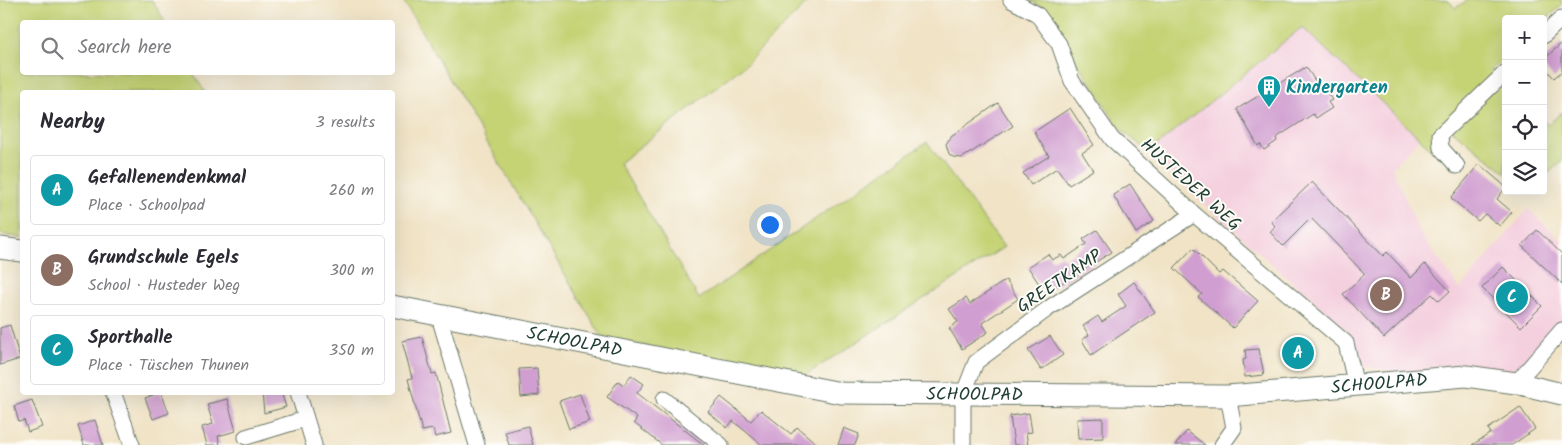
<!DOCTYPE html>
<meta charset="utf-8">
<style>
body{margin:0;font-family:Kalam,sans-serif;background:#f2f2f3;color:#2b2b33}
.controls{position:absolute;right:15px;top:15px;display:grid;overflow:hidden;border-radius:5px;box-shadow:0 5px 20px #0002}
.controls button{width:45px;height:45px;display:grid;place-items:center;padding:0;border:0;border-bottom:1px solid #e1e1e2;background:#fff;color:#2b2b33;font:25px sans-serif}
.you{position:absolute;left:769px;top:224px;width:18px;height:18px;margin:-12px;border:4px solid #fff;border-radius:50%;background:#1a73e8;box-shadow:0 0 0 8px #1a73e833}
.badge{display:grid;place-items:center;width:32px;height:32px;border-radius:50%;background:#c8321e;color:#fff;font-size:16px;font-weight:700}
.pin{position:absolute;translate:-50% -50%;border:2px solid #fff;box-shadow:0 1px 5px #0006}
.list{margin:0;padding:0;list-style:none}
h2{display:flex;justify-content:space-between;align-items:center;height:65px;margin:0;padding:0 20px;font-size:21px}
h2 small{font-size:16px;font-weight:400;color:#7c7c81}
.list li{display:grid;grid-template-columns:32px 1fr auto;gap:15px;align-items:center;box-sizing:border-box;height:70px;margin:0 10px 10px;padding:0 10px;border:1px solid #e1e1e2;border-radius:5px}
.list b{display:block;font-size:19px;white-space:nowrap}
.list p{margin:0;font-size:16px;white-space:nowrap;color:#7c7c81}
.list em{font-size:16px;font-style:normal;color:#7c7c81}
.icon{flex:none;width:28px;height:28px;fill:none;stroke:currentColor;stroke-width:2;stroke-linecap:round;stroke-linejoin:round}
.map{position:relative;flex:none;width:1562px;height:445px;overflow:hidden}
.search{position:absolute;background:#fff;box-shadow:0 5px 20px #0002;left:20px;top:20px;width:375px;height:55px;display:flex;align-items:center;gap:12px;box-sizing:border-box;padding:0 18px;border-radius:5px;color:#7c7c81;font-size:19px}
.panel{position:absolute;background:#fff;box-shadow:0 5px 20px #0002;left:20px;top:90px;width:375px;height:305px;border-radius:5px}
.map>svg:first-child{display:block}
.built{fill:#f4cfde}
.green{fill:#c5d375;stroke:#728854}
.building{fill:#d09ed0}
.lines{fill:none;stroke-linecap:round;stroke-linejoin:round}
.street-casing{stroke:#687767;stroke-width:17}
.secondary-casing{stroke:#687767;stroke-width:23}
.street{stroke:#fff;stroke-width:15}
.secondary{stroke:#fff;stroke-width:21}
.labels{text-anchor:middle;stroke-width:4;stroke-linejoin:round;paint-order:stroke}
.culture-label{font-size:18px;font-weight:bold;fill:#0d838f;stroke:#fdfcf7;text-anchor:start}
.street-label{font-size:18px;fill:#1f3d34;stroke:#fdfcf7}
</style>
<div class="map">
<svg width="1562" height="445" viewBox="0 0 1562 445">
<rect width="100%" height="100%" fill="#fdfcf7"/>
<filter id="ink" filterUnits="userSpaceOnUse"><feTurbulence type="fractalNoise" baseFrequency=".02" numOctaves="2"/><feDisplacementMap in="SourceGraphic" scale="10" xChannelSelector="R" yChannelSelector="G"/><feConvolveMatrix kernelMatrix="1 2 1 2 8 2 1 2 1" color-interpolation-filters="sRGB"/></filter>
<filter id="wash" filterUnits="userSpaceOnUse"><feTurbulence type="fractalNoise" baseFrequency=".0096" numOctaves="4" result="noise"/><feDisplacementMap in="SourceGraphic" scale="20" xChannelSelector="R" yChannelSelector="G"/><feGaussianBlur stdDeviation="1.12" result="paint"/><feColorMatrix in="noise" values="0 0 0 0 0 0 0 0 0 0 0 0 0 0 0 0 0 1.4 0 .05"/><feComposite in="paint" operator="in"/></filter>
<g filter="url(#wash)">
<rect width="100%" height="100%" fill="#f0e3c6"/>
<path class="built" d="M1302,27L1420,138L1392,168L1421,235L1460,289L1528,209L1562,241V325L1531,361L1511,374L1403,372L1361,366L1348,331L1194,195L1149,152Z"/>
<path class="green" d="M0,0H152L165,22H22V72L193,73L205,92H22V238L0,234Z
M403,0H810L745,65L619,163L699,299L927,142L1004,247L801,378L602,337Z
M1029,0H1448L1455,8L1468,0H1562V5L1543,22V19H1506V57L1491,70L1506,85V173L1450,128L1431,149L1302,27L1149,152L1121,130L1072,54L1046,9Z
M1562,112V161L1543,178V120L1548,125Z"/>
<g id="blocks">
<path class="building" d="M1562,43V71L1554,78L1543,66V60Z
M1306,67L1323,93L1326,91L1332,100L1328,102L1332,108L1316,118L1313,114L1276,138L1277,141L1264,150L1260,144L1258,146L1237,109Z
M998,103L1013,126L962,158L953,157L949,154L946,144L951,136Z
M1070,108L1094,145L1082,153L1093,170L1069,185L1057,168L1031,185L1023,173L1049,156L1034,132Z
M1479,164L1506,187L1497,199L1512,212L1500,226L1485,214L1478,221L1451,198Z
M1312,182L1383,256L1387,252L1411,278L1425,264L1450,291L1439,301L1432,294L1384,338L1343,294L1365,274L1311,218L1283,246L1270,232L1275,226L1271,221Z
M1130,184L1154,221L1136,233L1113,195Z
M1097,230L1112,252L1045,293L1028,267L1048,254L1052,260L1061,255L1064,259L1086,244L1083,239Z
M1537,230L1562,254V284L1522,246Z
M1193,248L1219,274L1223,271L1258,301L1233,328L1198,297L1202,294L1174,268Z
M1503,267L1542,306L1521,327L1482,288Z
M1006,280L1018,299L982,323L988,332L962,349L949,328L958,322L949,309L966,298L970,304Z
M1134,282L1155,312L1091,355L1082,340L1089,335L1083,326L1098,316L1102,322L1126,306L1118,294Z
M10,325L20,359L0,365V328Z
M1050,336L1063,355L1041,370L1028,350Z
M422,337L432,374L436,373L451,433L435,437L433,429L422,431L408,379L412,378L402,341Z
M1259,349L1264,375L1245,377L1243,360L1246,359L1245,350Z
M537,368L539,395L521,397L519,369Z
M631,375L644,384L637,393L704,445H662L634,423L637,418L607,397L618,381L624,385Z
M161,392L169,413L153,419L145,398Z
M262,392H281L286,407L264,413Z
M580,394L590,422L569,429L559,401Z
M721,397L751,421L761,410L791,434L797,427L818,445H762L733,421L727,428L708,412Z
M227,399L236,431L218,436L220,445H207L202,427L213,424L207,404Z
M32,400L42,427L28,432L24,420L19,422L14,406Z
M1520,407L1535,429L1512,445H1472L1491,433L1488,429Z
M1029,413L1032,432L1026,433L1028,445H1014L1010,416Z
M1103,418V438L1078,439L1077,419Z
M95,420L103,445H84L78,426Z
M528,426L533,445H509L505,432Z
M844,428L859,434L855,445H838Z
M1187,431L1205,445H1175Z"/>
</g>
</g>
<g filter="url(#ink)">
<use href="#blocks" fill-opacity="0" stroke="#687767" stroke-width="1"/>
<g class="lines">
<g class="street-casing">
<path id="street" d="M1011,0L1037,14L1059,44L1072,81L1112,139L1194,214L1346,343L1356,386
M1543,36L1562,18
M1457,166L1441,148L1440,135L1506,72
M438,313L477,445
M1516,383L1562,330
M113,392L132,445
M298,392L314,445
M664,399L721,445
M246,437L305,419
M963,445V395L976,362L1049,308L1194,214
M1222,445L1234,428L1228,396"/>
</g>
<g class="secondary-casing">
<g id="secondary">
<path d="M0,248L22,251"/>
<path id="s1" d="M392,306L841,393L1228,396L1466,376L1516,383L1562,394"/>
</g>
</g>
<use href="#street" class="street"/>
<use href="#secondary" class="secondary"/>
</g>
</g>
<defs>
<g id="building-pin" transform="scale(1.25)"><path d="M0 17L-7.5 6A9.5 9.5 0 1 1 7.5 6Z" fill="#0f9aa8" stroke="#fdfcf7"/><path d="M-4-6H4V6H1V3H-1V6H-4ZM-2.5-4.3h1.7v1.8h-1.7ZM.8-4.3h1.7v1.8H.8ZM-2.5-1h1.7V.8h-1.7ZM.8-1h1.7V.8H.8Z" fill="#fff"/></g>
</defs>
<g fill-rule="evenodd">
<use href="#building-pin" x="1269" y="87"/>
</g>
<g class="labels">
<g class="culture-label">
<text x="1286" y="93">Kindergarten</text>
</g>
<g class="street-label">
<text transform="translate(1191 184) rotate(42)" y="6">HUSTEDER WEG</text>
<text transform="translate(1059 281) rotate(-34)" y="6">GREETKAMP</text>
<text dy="6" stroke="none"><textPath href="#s1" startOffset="186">SCHOOLPAD</textPath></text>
<text dy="6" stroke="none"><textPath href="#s1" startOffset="996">SCHOOLPAD</textPath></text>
<text dy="6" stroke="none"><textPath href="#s1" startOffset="591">SCHOOLPAD</textPath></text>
</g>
</g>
</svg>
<div class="controls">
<button>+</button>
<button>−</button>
<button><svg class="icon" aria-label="locate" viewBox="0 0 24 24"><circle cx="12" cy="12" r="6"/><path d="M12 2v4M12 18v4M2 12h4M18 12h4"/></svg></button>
<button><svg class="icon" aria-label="layers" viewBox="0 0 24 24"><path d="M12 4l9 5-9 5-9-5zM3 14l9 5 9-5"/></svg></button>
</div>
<div class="you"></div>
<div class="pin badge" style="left:1298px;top:353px;background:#0f9aa8">A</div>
<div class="pin badge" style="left:1386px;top:295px;background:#8d6e63">B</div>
<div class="pin badge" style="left:1512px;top:297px;background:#0f9aa8">C</div>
<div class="search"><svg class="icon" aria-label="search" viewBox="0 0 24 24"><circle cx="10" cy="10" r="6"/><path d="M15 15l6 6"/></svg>Search here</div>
<section class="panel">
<h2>Nearby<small>3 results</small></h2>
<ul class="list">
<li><span class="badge" style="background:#0f9aa8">A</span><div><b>Gefallenendenkmal</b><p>Place · Schoolpad</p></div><em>260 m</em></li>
<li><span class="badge" style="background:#8d6e63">B</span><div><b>Grundschule Egels</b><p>School · Husteder Weg</p></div><em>300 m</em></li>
<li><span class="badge" style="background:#0f9aa8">C</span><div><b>Sporthalle</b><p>Place · Tüschen Thunen</p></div><em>350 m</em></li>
</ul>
</section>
</div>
